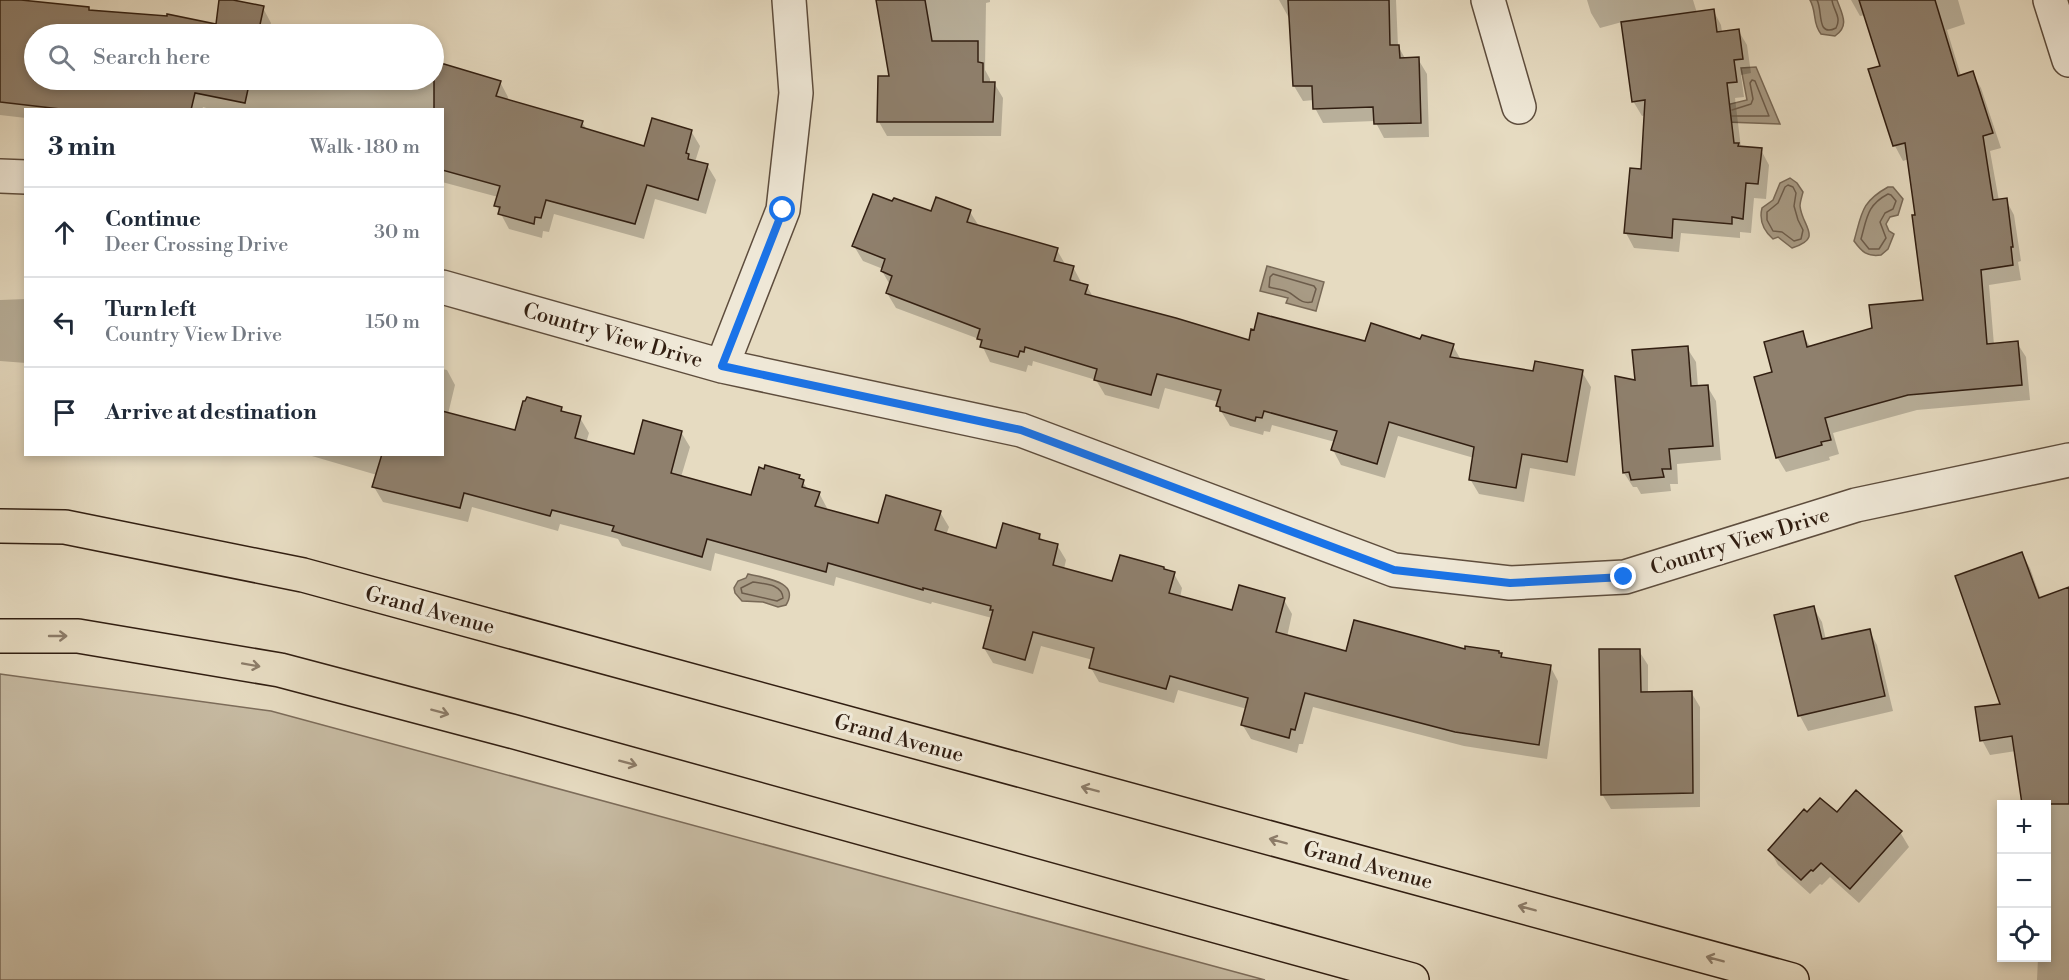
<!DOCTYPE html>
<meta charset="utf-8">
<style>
body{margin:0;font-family:"Libre Bodoni",serif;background:#f6f6f7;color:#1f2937}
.controls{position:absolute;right:18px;bottom:18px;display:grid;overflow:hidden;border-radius:0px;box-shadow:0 3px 9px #0003}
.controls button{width:54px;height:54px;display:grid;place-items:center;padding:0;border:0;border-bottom:2px solid #e0e1e3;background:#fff;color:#1f2937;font:30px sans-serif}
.stop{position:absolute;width:18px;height:18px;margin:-14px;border:4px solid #1a73e8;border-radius:50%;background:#fff}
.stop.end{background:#1a73e8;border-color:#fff;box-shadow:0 2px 6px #0008}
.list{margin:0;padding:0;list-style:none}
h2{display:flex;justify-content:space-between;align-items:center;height:78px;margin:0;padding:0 24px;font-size:26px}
h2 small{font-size:20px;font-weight:400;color:#747a83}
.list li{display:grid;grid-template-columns:39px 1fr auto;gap:18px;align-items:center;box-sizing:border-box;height:90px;padding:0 24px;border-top:2px solid #e0e1e3}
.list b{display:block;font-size:22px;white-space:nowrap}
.list p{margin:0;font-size:20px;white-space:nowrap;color:#747a83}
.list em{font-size:20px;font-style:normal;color:#747a83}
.icon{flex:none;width:33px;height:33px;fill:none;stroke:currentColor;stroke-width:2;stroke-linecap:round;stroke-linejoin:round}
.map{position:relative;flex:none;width:2069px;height:980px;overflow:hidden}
.search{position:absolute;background:#fff;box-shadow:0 3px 9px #0003;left:24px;top:24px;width:420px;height:66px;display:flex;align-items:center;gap:15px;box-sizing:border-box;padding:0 21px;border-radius:33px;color:#747a83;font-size:22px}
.panel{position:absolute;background:#fff;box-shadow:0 3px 9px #0003;left:24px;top:108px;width:420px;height:348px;border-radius:0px}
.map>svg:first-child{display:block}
.green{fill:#c7bba3;stroke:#7c6c5a;stroke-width:1.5}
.water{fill:#a89b85;stroke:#786957;stroke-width:1.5}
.shadow{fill:#0003}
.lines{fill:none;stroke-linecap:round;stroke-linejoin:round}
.shore{stroke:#6c5c4b;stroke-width:1.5}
.building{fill:#8f806d;stroke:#311e11;stroke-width:1.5}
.minor-casing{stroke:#5e4d3d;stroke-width:36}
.primary-casing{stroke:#311e11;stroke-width:36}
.minor{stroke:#efe8d7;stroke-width:33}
.primary{stroke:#e6dbc1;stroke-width:33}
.oneway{stroke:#8c7c69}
.route{stroke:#1a73e8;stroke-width:8}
.labels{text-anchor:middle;stroke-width:6;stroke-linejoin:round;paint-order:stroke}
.street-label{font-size:21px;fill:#311e11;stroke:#efe8d7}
</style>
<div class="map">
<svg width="2069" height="980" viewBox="0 0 2069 980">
<rect width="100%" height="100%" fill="#e6dbc1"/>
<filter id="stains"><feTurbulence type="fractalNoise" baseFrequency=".00333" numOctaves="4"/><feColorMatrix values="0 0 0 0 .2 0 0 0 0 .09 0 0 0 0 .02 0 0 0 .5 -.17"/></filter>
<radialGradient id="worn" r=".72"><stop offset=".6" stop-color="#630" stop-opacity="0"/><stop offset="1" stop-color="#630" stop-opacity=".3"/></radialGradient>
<path class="green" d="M0,674L271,711L1265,980H0Z"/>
<path class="water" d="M1810,0H1837C1842,14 1850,26 1835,36L1821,34C1812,23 1817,12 1810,0Z
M1756,67L1780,124L1726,122L1722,106L1747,100L1741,68Z
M1790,178L1797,183L1803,192C1802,196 1800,202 1800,206C1802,227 1824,238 1792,248L1778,237L1773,239C1764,231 1759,220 1762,208L1773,200L1780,183Z
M1888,187H1893L1903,199L1898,215L1890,217L1886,224L1889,231L1894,234L1888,249L1881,255C1867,257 1862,252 1854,241C1862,213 1861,202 1888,187Z
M1267,266L1324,282L1316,311L1286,303L1288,298L1260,291Z
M748,574C763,578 801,581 786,605L778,607L763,602L742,601L735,593L734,588L738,581L746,578Z"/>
<path class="shadow" d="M0,0L88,8L90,11L217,25L221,0H225L263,8L271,23L269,34H34V80H399L409,82L410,80H434V63L500,82L508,97L507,101L582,122L587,130L645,148L691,131L700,146L695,162L707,165L716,180L706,214L655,199L644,239L554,214L549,232L543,231L542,238L509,229L496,205L498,197L442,182V110H213L203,107L202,110H26V118L0,115Z
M877,0H990V2L986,3L985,70L990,79V83H994L1003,98L1001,136H887L879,122L891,78Z
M1279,0H1396L1398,46L1406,60L1418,59L1427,74L1429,137L1384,138L1375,121L1323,123L1315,108L1314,100L1303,101L1294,86L1291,18H1289Z
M1587,0H1693L1697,13L1713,10L1721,25L1722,32L1738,30L1747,45L1751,73L1741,75L1744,97L1735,98L1741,148L1761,150L1769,165L1766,199L1754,198L1751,233L1740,232V238L1681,233L1679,252L1634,248L1626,233L1643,171L1646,115L1642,116L1633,101L1622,22L1600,28L1591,13Z
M1851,0H1958L1965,24L1947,30L1961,76L1972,73L1981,88L2001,148L1990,151L1999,201L2006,200L2014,215L2021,261L2018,262L2021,280L1989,285L1994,345L2017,343L2026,357L2030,400L1917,410L1833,433L1839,454L1829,457L1830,460L1786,472L1777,457L1774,373L1802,333L1811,348L1873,330L1925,301L1917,216L1909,159L1903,161L1895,146L1870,70L1881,66L1865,15L1860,16Z
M970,212L979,226L1057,250L1065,264L1073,267L1081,282V285L1087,286L1093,297L1250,342L1366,343L1421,341L1453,346L1461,360L1534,373L1582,372L1591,387L1575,476L1530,468L1524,502L1479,494L1470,479L1474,458L1398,436L1385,478L1341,465L1333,450L1335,442L1272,425L1270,432L1264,431L1263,435L1230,426L1218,406L1219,402L1165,388L1159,409L1105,395L1096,380L1033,361L1032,366L1028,365L1026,372L990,362L979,339L896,308L887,293L890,285L882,271L883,269L863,261L854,246L932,213Z
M26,299V363L0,361V300Z
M1687,348L1696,362L1698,387L1707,386L1716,401L1721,460L1677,464L1678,484H1670L1671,491L1641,494L1637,487H1633L1624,473L1636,382Z
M442,369L447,370L455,385L448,414L516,432L561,408L564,414L580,418L589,433L586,443L635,456L681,432L690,447L681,477L752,497L799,476L809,491L819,493L827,508L826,511L879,525L940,512L949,527L946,535L997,550L1039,535L1043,541L1057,545L1066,560L1064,569L1113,583L1165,571L1174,574L1182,588L1180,598L1233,612L1284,600L1292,614L1287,637L1347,653L1498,652L1503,659L1550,666L1558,681L1547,759L1464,746L1313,707L1303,744H1299L1297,753L1251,739L1242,724L1247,709L1178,690L1174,703L1099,682L1091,668L1093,660L1041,646L1033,674L993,663L984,648L992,618L932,602L931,604L836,577L834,586L715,553L711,571L622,546L618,539L560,524L558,531L472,507L468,522L383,502L374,487L377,475L305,454H442Z
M2022,554L2030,568L2041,599L2069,589V980H2037L2038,958H2046V804H2023L2016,751L1990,755L1982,740L2002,706Z
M1813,607L1822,622L1826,640L1869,630L1877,645L1893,711L1808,731L1800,716L1776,616Z
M1639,651L1648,665V693L1691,692L1700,707V807L1611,809L1602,794Z
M1807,814L1837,815L1900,832L1909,847L1859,903L1830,877L1822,885L1820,884L1810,894L1778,865L1770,850Z"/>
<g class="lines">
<path class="shore" d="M1817,0C1823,10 1816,38 1836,28C1842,17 1833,10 1832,0
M1732,110L1751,104L1753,99L1750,83L1752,80L1755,81L1769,116H1732
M1788,185L1793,187L1796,193L1794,206L1798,220L1803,230L1801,239L1794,241L1782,232L1773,231L1767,220V212L1778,203L1785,187Z
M1888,194L1891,195L1896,201L1893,209L1885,213L1880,222L1886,238L1879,249H1869L1861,239C1867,218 1867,205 1888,194Z
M1273,274L1314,286L1316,289L1312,302C1301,304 1298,298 1290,293C1285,289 1275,289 1269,287L1270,277Z
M753,582C765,584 782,584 783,598L777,601L742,593L741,588Z"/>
</g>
<path class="building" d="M0,0H21L89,7V10L167,16V14L216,24L219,0H233L264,6L258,34H34V80H250L245,103L195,93L191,110H69L0,102Z
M876,0H925L932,41H978V62L983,63V82H995L993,122H877L878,76H889Z
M1288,0H1389L1390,45H1399L1400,58L1419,57L1421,123L1374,124L1373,107L1313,109L1312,86H1293Z
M1859,0H1935L1958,76L1973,71L1993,133L1983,136L1993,200L2007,198L2013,247H2011L2013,265L1981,270L1987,344L2018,341L2022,385L1908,395L1825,418L1831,440L1821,442L1822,445L1776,458L1754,377L1772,372L1764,342L1803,331L1807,347L1872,328L1869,305L1923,300L1912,215H1915L1905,143L1893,146L1868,69L1880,66Z
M1714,9L1717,32L1739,29L1743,59L1734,60L1737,82L1727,83L1734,143H1739L1738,146L1762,148L1758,184L1746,183L1743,219L1732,217V224L1673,219L1672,238L1624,233L1630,168L1641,169L1645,100L1632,102L1621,22Z
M434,61L501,81L496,96L583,121L581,127L644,146L652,118L692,130L686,153L689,154L688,159L708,164L698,200L647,185L635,224L546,200L541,218L535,217L534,224L498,214L500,207L494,206L500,186L442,170V110H434Z
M873,194L892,201L894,198L931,211L936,197L971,210L967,222L1058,248L1054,261L1074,266L1070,280L1088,285L1085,294L1176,318L1249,340L1251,329L1254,330L1258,313L1365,341L1371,323L1420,339L1422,335L1454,344L1450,357L1533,371L1535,361L1583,370L1567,462L1522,454L1516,488L1469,480L1474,447L1389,422L1377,464L1331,450L1337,431L1264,411L1262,418L1256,417L1255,421L1220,411V407L1216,406L1221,390L1157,374L1151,395L1094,380L1097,369L1025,347L1024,352L1020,351L1018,357L980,347L982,340L977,339L980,329L886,293L892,276L881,271L885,259L852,246Z
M1688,346L1691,386L1708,385L1713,446L1669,449L1671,469H1662L1664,477L1631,480L1629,472L1623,473L1615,376L1635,380L1632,350Z
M527,397L562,407L561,411L581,416L575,438L634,454L643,420L682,431L671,473L751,495L759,467L764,469L765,465L800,475L799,478L804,480L802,487L820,492L815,506L878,523L886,495L941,511L935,530L996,548L1003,523L1040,534L1039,539L1058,544L1053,565L1112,581L1120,555L1164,567V569L1175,572L1169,593L1232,610L1239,585L1285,598L1276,632L1346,651L1354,620L1465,649V646L1499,651V653H1502L1501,657L1551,665L1539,745L1455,732L1305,693L1295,730L1291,729L1289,738L1241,725L1248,698L1170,676L1166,689L1089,668L1094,648L1033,632L1025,660L983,648L993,610H990L991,606L923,588V590L828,563L826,572L707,539L702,557L612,531L614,526L552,510L550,516L464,493L460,508L372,487L382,454H442V411L515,430L523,401H525Z
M2022,552L2039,598L2069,587V804H2022L2012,736L1980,741L1975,707L2000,704L1955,576Z
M1814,606L1822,639L1870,629L1885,696L1798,716L1774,615Z
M1599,649H1640L1641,692L1692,691L1693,793L1601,795Z
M1856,790L1902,831L1850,889L1821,863L1813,871L1811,870L1801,880L1768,850L1804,809L1807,812L1820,798L1837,812Z"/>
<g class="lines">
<g class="minor-casing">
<path id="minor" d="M1488,0L1519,107
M2050,0L2069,60
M0,176L26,177
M442,287L722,366L1021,430L1394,570L1510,583L1625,577L1856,505L2069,460
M722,366L783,210L796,93L789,0"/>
</g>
<g class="primary-casing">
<path id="primary" d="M0,526L65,527L303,575L1792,980
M0,636H78L280,670L511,731L1412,980"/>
</g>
<use href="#minor" class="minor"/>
<use href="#primary" class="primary"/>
</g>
<defs><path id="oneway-shaft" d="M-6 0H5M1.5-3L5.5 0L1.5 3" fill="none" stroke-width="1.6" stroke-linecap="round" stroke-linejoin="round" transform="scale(1.5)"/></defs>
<g class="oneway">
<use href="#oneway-shaft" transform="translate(58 636)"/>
<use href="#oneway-shaft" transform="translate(251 665) rotate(10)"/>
<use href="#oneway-shaft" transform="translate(440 712) rotate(15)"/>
<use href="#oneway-shaft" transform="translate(628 763) rotate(15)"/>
<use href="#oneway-shaft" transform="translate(1090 789) rotate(-165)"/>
<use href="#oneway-shaft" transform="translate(1278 841) rotate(-165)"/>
<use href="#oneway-shaft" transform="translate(1527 908) rotate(-165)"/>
<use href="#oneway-shaft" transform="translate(1715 959) rotate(-165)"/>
</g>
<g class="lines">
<path class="route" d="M783,210L722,366L1021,430L1394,570L1510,583L1624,577"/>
</g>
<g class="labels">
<g class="street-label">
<text transform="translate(613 335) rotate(16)" y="7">Country View Drive</text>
<text transform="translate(1740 541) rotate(-17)" y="7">Country View Drive</text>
<text transform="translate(430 610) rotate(15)" y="7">Grand Avenue</text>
<text transform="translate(899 738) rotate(15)" y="7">Grand Avenue</text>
<text transform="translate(1368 865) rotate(15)" y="7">Grand Avenue</text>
</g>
</g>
<rect width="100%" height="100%" filter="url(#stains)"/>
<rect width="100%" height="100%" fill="url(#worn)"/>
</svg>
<div class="controls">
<button>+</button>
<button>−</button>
<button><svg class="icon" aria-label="locate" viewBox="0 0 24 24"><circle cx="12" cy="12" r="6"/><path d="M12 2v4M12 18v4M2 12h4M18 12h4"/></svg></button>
</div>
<div class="stop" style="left:783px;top:210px"></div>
<div class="stop end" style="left:1624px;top:577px"></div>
<div class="search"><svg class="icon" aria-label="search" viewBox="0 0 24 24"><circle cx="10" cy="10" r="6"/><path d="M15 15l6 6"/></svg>Search here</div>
<section class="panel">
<h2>3 min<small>Walk · 180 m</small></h2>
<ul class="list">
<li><svg class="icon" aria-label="ahead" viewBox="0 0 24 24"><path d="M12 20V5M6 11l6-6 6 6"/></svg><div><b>Continue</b><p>Deer Crossing Drive</p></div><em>30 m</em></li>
<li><svg class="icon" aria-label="left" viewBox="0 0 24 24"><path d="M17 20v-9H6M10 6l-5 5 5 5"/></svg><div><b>Turn left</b><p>Country View Drive</p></div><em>150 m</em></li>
<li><svg class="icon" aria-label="arrive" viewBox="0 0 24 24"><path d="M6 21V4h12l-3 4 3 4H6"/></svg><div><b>Arrive at destination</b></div></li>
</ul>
</section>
</div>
